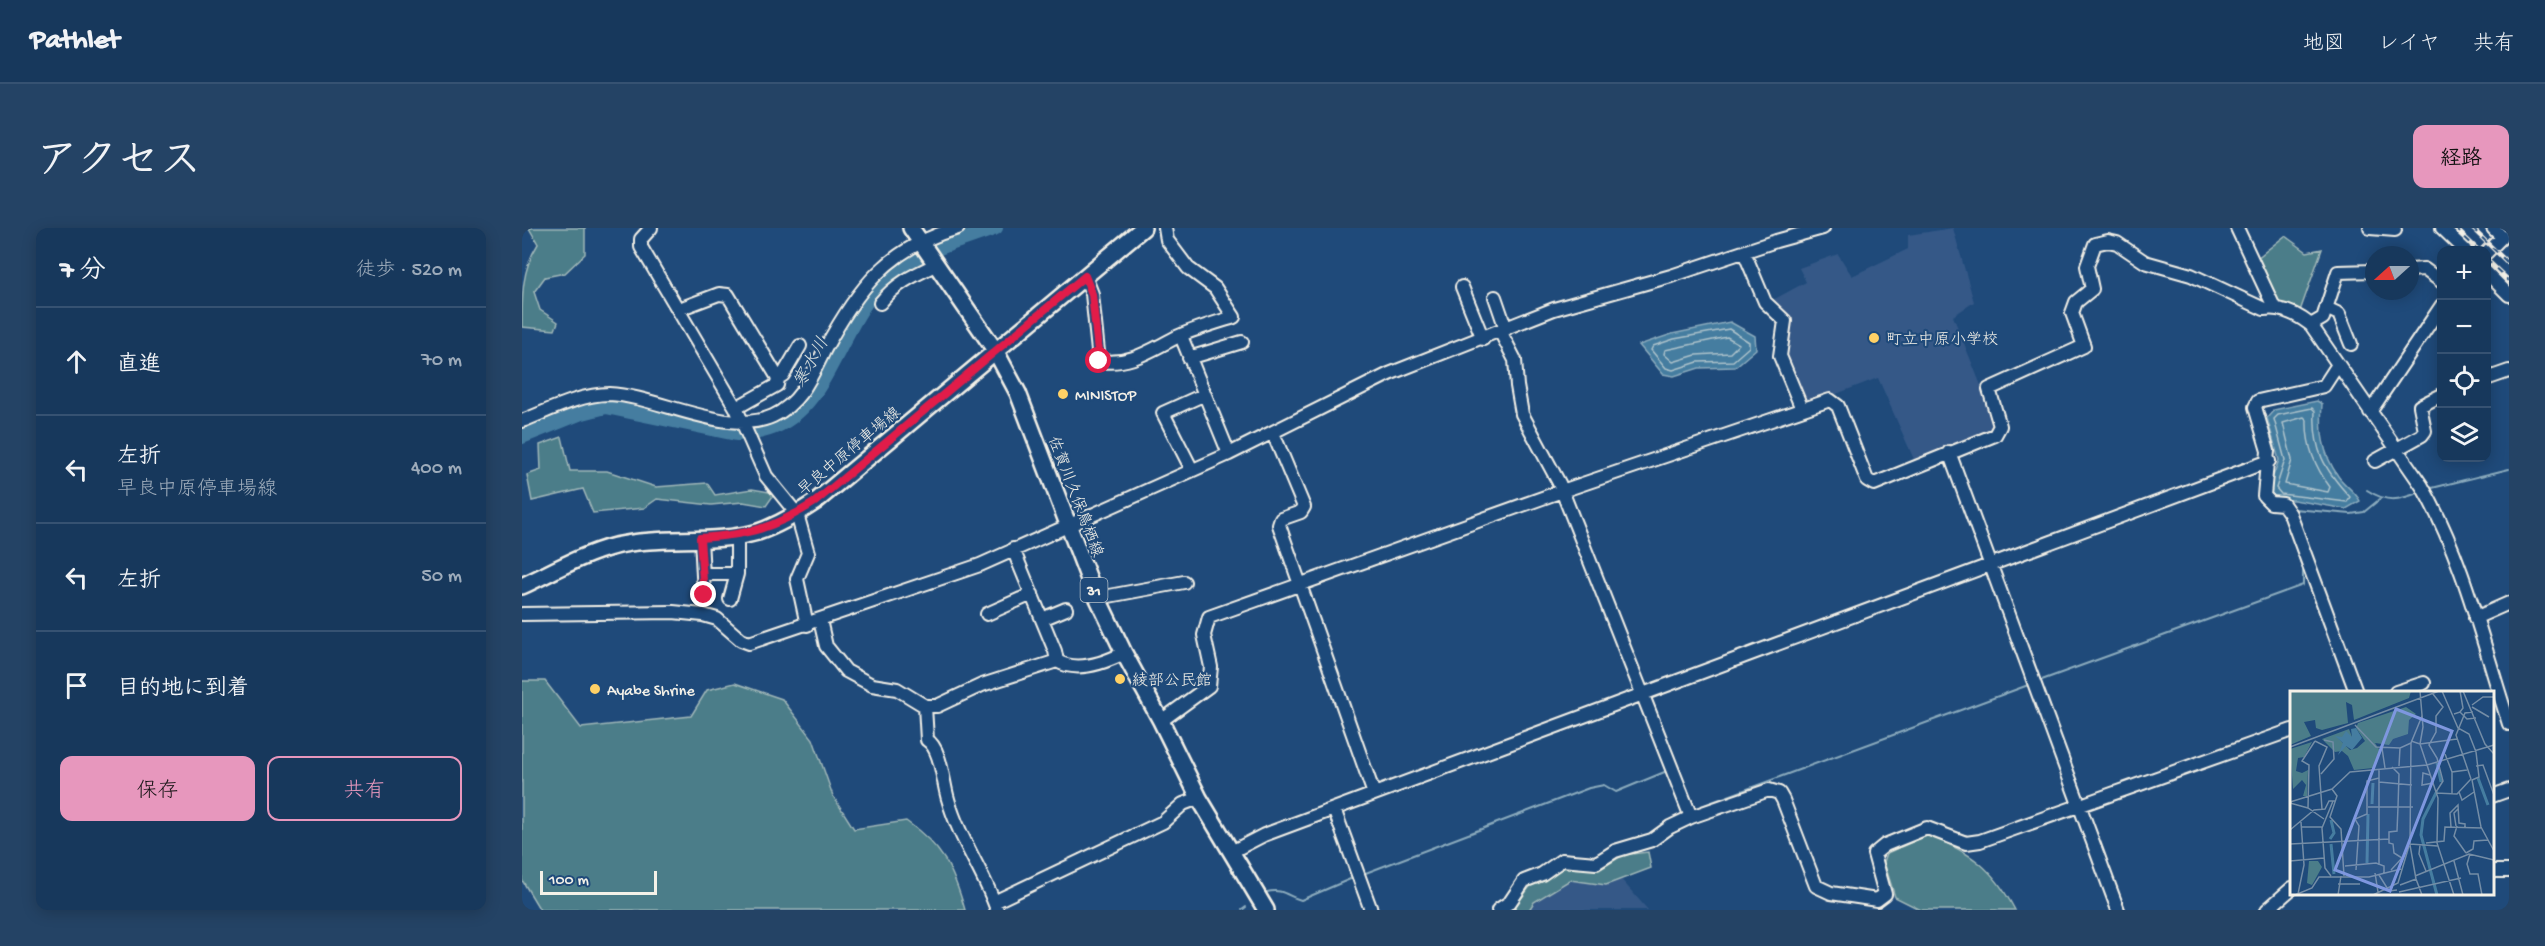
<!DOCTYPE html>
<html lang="ja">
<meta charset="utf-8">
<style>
body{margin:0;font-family:"Gochi Hand","Klee One",sans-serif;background:#244365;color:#f1f3f6}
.controls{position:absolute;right:18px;top:18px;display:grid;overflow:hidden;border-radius:12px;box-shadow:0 3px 15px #0003}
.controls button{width:54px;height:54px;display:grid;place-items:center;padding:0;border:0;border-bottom:2px solid #365272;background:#17385c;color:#f1f3f6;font:30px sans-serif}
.compass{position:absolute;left:1843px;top:18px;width:54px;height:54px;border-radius:50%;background:#17385c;box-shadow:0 3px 15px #0003;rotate:249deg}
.scale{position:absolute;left:18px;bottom:15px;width:117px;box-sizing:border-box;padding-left:6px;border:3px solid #f4f1e8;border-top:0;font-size:16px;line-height:21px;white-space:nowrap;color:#f4f1e8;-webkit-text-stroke:4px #1f4a7a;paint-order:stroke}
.stop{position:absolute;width:18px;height:18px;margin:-14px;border:4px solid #e11d48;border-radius:50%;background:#fff}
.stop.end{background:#e11d48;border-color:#fff;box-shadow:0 2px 6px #0008}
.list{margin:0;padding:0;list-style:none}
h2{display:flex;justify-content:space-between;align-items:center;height:78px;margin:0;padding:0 24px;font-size:26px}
h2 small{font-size:20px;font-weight:400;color:#9eacbb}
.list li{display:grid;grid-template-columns:39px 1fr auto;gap:18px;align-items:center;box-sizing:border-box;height:108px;padding:0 24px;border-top:2px solid #365272}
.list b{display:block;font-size:22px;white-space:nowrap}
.list p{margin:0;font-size:20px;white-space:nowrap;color:#9eacbb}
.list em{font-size:20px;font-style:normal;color:#9eacbb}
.actions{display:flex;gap:12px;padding:18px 24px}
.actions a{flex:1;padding:14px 0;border:2px solid #e797bd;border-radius:12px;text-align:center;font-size:21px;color:#e797bd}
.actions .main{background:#e797bd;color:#111}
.icon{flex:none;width:33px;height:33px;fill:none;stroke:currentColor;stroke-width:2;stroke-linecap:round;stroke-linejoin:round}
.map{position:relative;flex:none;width:1987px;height:682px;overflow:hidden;border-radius:12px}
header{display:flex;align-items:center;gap:36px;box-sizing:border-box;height:84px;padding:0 30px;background:#17385c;border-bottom:2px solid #365272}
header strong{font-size:28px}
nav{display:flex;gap:33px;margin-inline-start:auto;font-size:21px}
.intro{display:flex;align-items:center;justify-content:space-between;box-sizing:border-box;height:144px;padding:0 36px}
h1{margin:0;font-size:42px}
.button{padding:15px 27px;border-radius:12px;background:#e797bd;color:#111;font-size:21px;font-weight:700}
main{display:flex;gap:36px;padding:0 36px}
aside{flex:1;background:#17385c;border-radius:12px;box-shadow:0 3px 15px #0003}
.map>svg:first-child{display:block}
.built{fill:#345887}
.green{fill:#4b7d89;stroke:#a0b7b8;stroke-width:1.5}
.water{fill:#457da0;stroke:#8babbd;stroke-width:1.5}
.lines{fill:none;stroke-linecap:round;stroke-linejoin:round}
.shore{stroke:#aec3cb;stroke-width:1.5}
.stream{stroke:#8babbd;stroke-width:2}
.river{stroke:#457da0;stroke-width:14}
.minor-casing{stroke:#f4f1e8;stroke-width:16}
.major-casing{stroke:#f4f1e8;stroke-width:20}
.minor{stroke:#1f4a7a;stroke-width:12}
.major{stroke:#1f4a7a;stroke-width:15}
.rail-casing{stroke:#f4f1e8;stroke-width:4.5}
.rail{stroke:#1f4a7a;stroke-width:2;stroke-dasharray:7;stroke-linecap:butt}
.route{stroke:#e11d48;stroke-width:8}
.poi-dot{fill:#ffd166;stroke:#1f4a7a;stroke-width:2}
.labels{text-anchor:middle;stroke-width:4.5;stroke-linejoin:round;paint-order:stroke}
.shield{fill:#1f4a7a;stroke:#b4bfc7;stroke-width:1.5}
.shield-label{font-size:15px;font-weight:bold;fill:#f4f1e8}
.poi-label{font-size:16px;fill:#f4f1e8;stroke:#1f4a7a;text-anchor:start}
.street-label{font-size:16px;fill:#f4f1e8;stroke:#1f4a7a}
.water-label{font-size:18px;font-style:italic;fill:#dae0dd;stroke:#1f4a7a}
.inset-river{fill:none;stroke:#457da0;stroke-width:3}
.inset-road{fill:none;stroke:#748da6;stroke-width:1.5}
.view{fill:#7e97df;fill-opacity:0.15;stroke:#7e97df;stroke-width:3}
.inset-edge{fill:none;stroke:#f4f1e8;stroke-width:3}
</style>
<header>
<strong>Pathlet</strong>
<nav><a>地図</a><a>レイヤ</a><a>共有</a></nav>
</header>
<div class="intro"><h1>アクセス</h1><a class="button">経路</a></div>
<main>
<aside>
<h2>7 分<small>徒歩 · 520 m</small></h2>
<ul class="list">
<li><svg class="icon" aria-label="ahead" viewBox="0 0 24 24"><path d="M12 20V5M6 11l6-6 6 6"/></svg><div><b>直進</b></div><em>70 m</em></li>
<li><svg class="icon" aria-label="left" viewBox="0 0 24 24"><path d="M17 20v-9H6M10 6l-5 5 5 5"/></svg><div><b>左折</b><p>早良中原停車場線</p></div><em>400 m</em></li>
<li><svg class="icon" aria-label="left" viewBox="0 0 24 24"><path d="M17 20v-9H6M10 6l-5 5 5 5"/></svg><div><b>左折</b></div><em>50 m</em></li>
<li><svg class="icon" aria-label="arrive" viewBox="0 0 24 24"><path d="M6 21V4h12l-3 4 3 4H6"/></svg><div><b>目的地に到着</b></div></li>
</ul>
<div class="actions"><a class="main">保存</a><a>共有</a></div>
</aside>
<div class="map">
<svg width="1987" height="682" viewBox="0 0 1987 682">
<rect width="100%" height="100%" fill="#1f4a7a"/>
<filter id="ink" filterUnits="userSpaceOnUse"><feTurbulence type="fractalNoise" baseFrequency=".0167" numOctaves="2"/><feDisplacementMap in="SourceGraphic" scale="12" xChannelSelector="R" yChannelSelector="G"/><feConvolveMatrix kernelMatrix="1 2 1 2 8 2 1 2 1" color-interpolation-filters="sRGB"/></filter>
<g filter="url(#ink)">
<path class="built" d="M1431,0L1452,74L1431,88L1475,197L1471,206L1394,236L1356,150L1283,178L1262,129L1268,90L1249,73L1284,54L1277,40L1316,26L1330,48L1386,21V7Z
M1098,650L1126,682H1007L1012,675L1048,652L1084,657Z"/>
<path class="green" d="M7,0H63V26L43,45L23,49L12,64L18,82L36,94L33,102L0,99C0,66 0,41 16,16Z
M1763,8L1785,24L1800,21L1778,83L1755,75L1734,31Z
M40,209L48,243H85L134,259L185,255L193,267L230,261L253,265L244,278L221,274L189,277L135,271L122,280L71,285L61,261L10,273L5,247L19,242L18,217Z
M0,453H23L59,500L169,488L185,462L213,455L260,471L291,511L311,568L332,601L384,593C420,618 431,640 443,682H18L0,652Z
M1406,607C1450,625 1471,640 1493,682H1399L1373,669L1362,634L1365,625Z
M1126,624L1129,640L1084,657L1048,652L1012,674L1007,682H985L996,675L1009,657L1047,637L1077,642L1101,627Z"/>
<path class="water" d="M1208,94L1233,108L1234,121L1213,139L1177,140L1152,148L1141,146L1117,117L1150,106Z
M1795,173L1800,176C1798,203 1800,225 1816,248C1822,257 1833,263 1838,273L1824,281L1772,272H1757L1750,267L1747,259L1757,232L1745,190L1752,182Z"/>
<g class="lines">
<path class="shore" d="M1207,101L1227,114V119L1211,133L1176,134L1151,142L1144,140L1129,122L1131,118L1152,111Z
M1205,109L1217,116L1208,125L1174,127L1151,134L1142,126L1143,122Z
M1790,180L1793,183C1791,222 1802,241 1828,269L1825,274L1759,266L1754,260L1763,232L1752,191L1756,187Z
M1782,189L1785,192C1784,217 1793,239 1808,259L1806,264L1763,256L1770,232L1761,195Z"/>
<path class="stream" d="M1906,261L1987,241
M1845,262C1865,275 1876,273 1898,264
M1772,281L1829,286L1842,284L1858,271
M1517,453L1781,357V342L1762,285
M1171,581L1509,456
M841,646L1067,560L1082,557L1094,564L1145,543
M745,664C761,660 766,669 779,672L833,649
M720,682L724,679"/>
<path class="river" d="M0,209L57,186L84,179L214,206C312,208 307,94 373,43C403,21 440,13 474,0"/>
<g class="minor-casing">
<path id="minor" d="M129,0L119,11V19L214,180L244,248L275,286L286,325L275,351L285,397
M1715,0L1752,79
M1848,0L1873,2
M1920,0L1943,22
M1222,24L1243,74L1263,93L1258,128L1280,181
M1964,25L1980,9L1971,0
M1888,42L1902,41L1920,54
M1964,44L1987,67
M563,48L570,66L577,133C609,138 630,121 657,108C675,100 693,95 712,89L693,60L666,40L645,12L643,0
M940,59L961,111
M973,69L984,101
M358,75C374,55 392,47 415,36
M1804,80L1817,86L1829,116
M157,81L197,66L206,67L256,150L255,157L214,180
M1789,97L1801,90L1816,44L1852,43
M978,103L993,132L995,158L1000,186L1037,255L1169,589
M659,108L707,226
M667,130L720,114
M1815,138L1802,158L1736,173L1733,179L1746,223L1742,268L1749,275L1761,276L1768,286L1834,464
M256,150L261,147L278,118
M1964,151L1987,143
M1848,184L1920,77
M0,193C26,183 58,166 87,166C136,168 205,209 251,188C279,175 290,147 303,121C335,61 367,19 436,0
M751,205L782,279L779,284L759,291L757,297L852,566
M1427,224L1596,682
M1853,233L1900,207L1903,203L1898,178L1920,167
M670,242L641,185L681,167
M179,310L182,367
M491,321L533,423L535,433
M181,346H215
M576,370L662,354
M208,371L215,346V308
M0,386L151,384L181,387L195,391L219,412L227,415L458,337L707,226L867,146L1032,81L1149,48L1254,13L1301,0
M465,386L510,366
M1953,390L1987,375
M520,391L544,381
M298,392L304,418L324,443L350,457L375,461L403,478H415L460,457L535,433C555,445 582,435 602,425
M1874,464L1902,455
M403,478L405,512C419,520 421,555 426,571C437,611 462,644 475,682
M639,493L687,458L689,439L682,407L687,389L1040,263L1308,172L1316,178L1345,252L1352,256L1473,207L1478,198L1467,161L1562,118L1550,85L1554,74L1570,61L1565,38L1573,16L1586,13L1595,15L1623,34L1669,47L1742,81C1759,78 1776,87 1789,97L1900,258C1942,331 1961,417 1987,496
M1970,568L1987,562
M812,581L849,682
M709,624L742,607L1747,233
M1970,643H1987
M472,674L641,594L661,576L677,570
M976,682L988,674L1002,653L1020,646L1040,632L1074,635L1093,623L1130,612L1148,599L1169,589L1247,562L1257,565L1261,572L1294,658L1309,665L1355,672L1363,666L1352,626L1363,617L1405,600L1444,615L1458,613L1770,502
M1745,682L1770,660"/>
</g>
<g class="major-casing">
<path id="major" d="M389,0L473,122L496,165L568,354L602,425L639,493L677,570L744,682
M0,358C30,344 61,326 93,318C140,307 190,317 236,304C257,297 275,286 293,274L621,0"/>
</g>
<use href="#minor" class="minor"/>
<use href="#major" class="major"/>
<g class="rail-casing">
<path id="rail" d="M1933,0L1956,22
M1950,0L1987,36
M1964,31L1987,53"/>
</g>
<use href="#rail" class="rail"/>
</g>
</g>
<g class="lines" filter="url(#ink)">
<path class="route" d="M182,367L178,310C226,307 253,300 293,274L563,48L570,66L577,133"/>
</g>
<g class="poi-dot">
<circle cx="1352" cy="110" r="6"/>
<circle cx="541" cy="166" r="6"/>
<circle cx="598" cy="451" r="6"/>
<circle cx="73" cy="461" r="6"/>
</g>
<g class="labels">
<rect class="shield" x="558.5" y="350" width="27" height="24" rx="4.5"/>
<g class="shield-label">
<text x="572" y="367">31</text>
</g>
<g class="poi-label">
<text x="1364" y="116">町立中原小学校</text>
<text x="553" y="172">MINISTOP</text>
<text x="610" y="457">綾部公民館</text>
<text x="85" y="467">Ayabe Shrine</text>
</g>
<g class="street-label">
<text transform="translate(326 222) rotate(-40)" y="6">早良中原停車場線</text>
<text transform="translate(555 268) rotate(69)" y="6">佐賀川久保鳥栖線</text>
</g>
<g class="water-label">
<text transform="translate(288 134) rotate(-61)" y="6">寒水川</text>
</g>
</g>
<g transform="translate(1768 463)">
<rect width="204" height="204" fill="#1f4a7a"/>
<path d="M0,0H121L119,7L64,29L62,14L56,11L58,32L32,39L26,37L25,29L14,31L21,45L0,54ZM116,16L126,23L119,29L118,43L103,48L99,54L85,52L91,61L83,77L64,79L58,65L52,60L45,61L32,48L59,38L62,46L48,47L60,59L67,57L75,50L66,37L68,32ZM22,51L14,66L8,67L6,80L12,82L18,79L17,105H13L16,94L12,89L3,98L0,58ZM19,170H28L32,176L22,194L17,192Z" fill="#4b7d89"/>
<path d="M66,37L72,47L62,59L56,55L48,64L53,52L45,45L52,46L56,40L62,46L61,38Z" fill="#457da0"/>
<path class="inset-river" d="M147,72L151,91M188,87L198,114M147,100L133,128L131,144L147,204M82,113L83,92M40,148L44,142L41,129M41,153L44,183M77,172L78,123"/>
<path class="inset-road" d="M130,0L133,36L130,53L148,107L147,152L164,204M152,0L168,37L179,43L186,61L189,86L182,89L191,136L204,160M170,0L173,17L170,21M173,0L195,53L204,63M143,3L153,16L146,25V41L139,54L147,67L153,90L146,101M182,14L193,6H204M182,16L199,26M164,23L170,21L177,28L186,27M65,34L86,56L110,57M25,50L37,56L29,75L32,118M121,50L130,53L167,48M0,56L149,0M92,57L95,77M155,63L162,81M109,75L110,57L121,52M186,75L193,74L204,104M31,83L44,68L43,51L34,49M140,84L133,82L132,94L143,92M181,88L166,44L175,22L183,21M89,91L122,94M42,98L47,105L40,126L51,138L54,185M169,101L172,109L184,101M146,102L167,103L181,88M162,103V81L177,79M0,111L42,98L60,81L137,74L204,54M0,112L18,117L34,128M78,116H123M18,117L19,74L12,70L25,50M166,135L164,122L168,118M167,135L164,145L176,162M11,136H32M161,136L160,122L168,114L169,132L175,133V136M0,139L24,119L35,118L39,110H45M136,152L154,150L155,136L192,137M0,153L99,148M120,153L148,155M130,154L129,163L136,180M176,162L183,158L184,150L198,149M180,163L177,173L180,183H188L192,204M0,170L34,167M164,170L173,204M89,174V78M55,175L86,172L94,175V182M66,179L69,135L65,128L77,123V90L89,87M101,179L112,167L104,162L103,153L99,152V141L107,140L108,116L109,83L102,76M85,182L88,201M89,184L99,200L107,199M41,185L35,177L32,137L43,110M125,185L179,163L204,169M126,188L120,154L121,52L132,25M48,193H70M110,194L126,188L132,204M109,201L171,187M8,203L14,174L11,131M5,204L22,197L29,186H79L111,178M48,204L51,185M83,204L108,192L119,155"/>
<path class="view" d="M106,18L162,40L100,200L45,179Z"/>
<rect width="204" height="204" class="inset-edge"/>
</g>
</svg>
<div class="controls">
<button>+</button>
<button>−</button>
<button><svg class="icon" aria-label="locate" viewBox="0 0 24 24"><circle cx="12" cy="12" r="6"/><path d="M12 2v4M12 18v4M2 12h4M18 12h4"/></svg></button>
<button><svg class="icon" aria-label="layers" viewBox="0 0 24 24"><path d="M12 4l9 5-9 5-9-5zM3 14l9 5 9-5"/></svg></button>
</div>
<svg class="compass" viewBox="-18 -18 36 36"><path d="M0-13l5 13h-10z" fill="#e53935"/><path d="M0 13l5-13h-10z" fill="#9eacbb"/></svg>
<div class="scale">100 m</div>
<div class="stop" style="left:577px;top:133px"></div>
<div class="stop end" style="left:182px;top:367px"></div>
</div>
</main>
